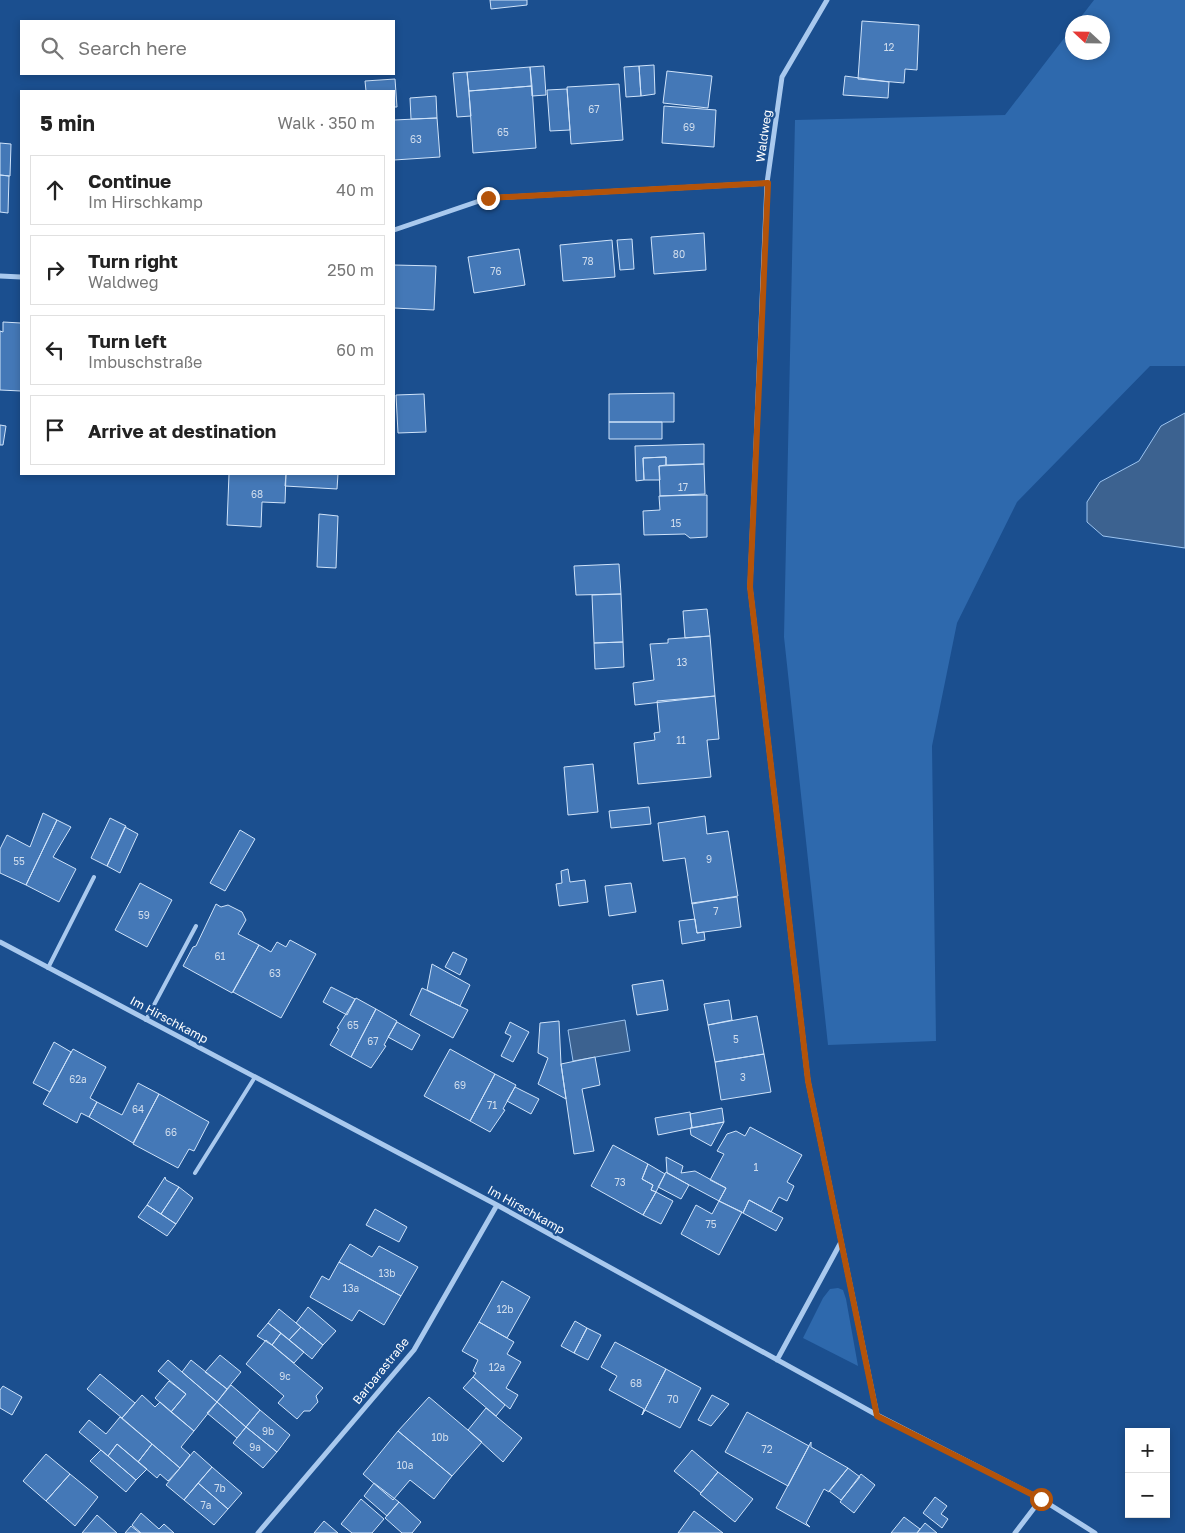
<!DOCTYPE html>
<meta charset="utf-8">
<style>
body{margin:0;font-family:"Golos Text",sans-serif;background:#f2f2f2;color:#222}
.controls{position:absolute;right:15px;bottom:15px;display:grid;overflow:hidden;border-radius:0px;box-shadow:0 2px 8px #0003}
.controls button{width:45px;height:45px;display:grid;place-items:center;padding:0;border:0;border-bottom:1px solid #e0e0e0;background:#fff;color:#222;font:25px sans-serif}
.compass{position:absolute;left:1065px;top:15px;width:45px;height:45px;border-radius:50%;background:#fff;box-shadow:0 2px 8px #0003;rotate:292deg}
.stop{position:absolute;width:15px;height:15px;margin:-11px;border:4px solid #b45309;border-radius:50%;background:#fff}
.stop.end{background:#b45309;border-color:#fff;box-shadow:0 1px 5px #0008}
.list{margin:0;padding:0;list-style:none}
h2{display:flex;justify-content:space-between;align-items:center;height:65px;margin:0;padding:0 20px;font-size:21px}
h2 small{font-size:16px;font-weight:400;color:#767676}
.list li{display:grid;grid-template-columns:32px 1fr auto;gap:15px;align-items:center;box-sizing:border-box;height:70px;margin:0 10px 10px;padding:0 10px;border:1px solid #e0e0e0;border-radius:0px}
.list b{display:block;font-size:19px;white-space:nowrap}
.list p{margin:0;font-size:16px;white-space:nowrap;color:#767676}
.list em{font-size:16px;font-style:normal;color:#767676}
.icon{flex:none;width:28px;height:28px;fill:none;stroke:currentColor;stroke-width:2;stroke-linecap:round;stroke-linejoin:round}
.map{position:relative;flex:none;width:1185px;height:1533px;overflow:hidden}
.search{position:absolute;background:#fff;box-shadow:0 2px 8px #0003;left:20px;top:20px;width:375px;height:55px;display:flex;align-items:center;gap:12px;box-sizing:border-box;padding:0 18px;border-radius:0px;color:#767676;font-size:19px}
.panel{position:absolute;background:#fff;box-shadow:0 2px 8px #0003;left:20px;top:90px;width:375px;height:385px;border-radius:0px}
.map>svg:first-child{display:block}
.green{fill:#2e69ad}
.water{fill:#3c6290;stroke:#9cc4f0}
.building{fill:#4478b7;stroke:#cfe3fa}
.lines{fill:none;stroke-linecap:round;stroke-linejoin:round}
.lane{stroke:#a9c9ee;stroke-width:4}
.street{stroke:#a9c9ee;stroke-width:5}
.route{stroke:#b45309;stroke-width:6}
.labels{text-anchor:middle;stroke-width:4.5;stroke-linejoin:round;paint-order:stroke}
.number-label{font-size:10px;fill:#d0dded}
.street-label{font-size:12px;fill:#fff;stroke:#1b4f8f}
</style>
<div class="map">
<svg width="1185" height="1533" viewBox="0 0 1185 1533">
<rect width="100%" height="100%" fill="#1b4f8f"/>
<path class="green" d="M1094,0H1185V366H1150L1017,502L957,623L932,746L936,1041L828,1045L784,637L795,120L1005,115L1072,28V52H1102V22H1077Z
M838,1288L843,1290L846,1299L858,1366L803,1338L823,1298L830,1289Z"/>
<path class="water" d="M1185,413V548L1103,536L1087,522V502L1100,482L1139,461L1161,426Z
M625,1020L630,1051L573,1061L568,1030Z"/>
<path class="building" d="M490,0H527V5L491,9Z
M862,21L919,25L917,70L905,69L904,83L858,79Z
M654,65L655,94L641,96L639,66Z
M544,66L546,95L532,96L530,67Z
M639,66L641,96L626,97L624,67Z
M530,67L532,86L469,91L467,72Z
M667,71L712,76L708,108L663,103Z
M467,72L471,116L457,117L453,73Z
M845,76L889,82L888,98L843,95Z
M395,79L397,107H394V91H366L365,81Z
M619,84L623,140L571,144L567,87Z
M532,86L536,148L473,153L469,91Z
M567,89L570,130L550,131L547,90Z
M436,96L437,118L411,119L410,98Z
M664,106L716,110L714,147L662,143Z
M437,118L440,157L394,160V120Z
M0,143L11,144L10,176L0,175Z
M0,175L9,176L8,213L0,212Z
M704,233L706,270L654,274L651,237Z
M632,239L634,269L620,270L617,240Z
M612,240L615,277L563,281L560,245Z
M519,249L525,285L474,293L468,257Z
M394,265L436,266L434,310L394,308Z
M3,322L21,323V391L0,390V331L3,332Z
M674,393V422H609V394Z
M424,394L426,432L398,433L396,395Z
M609,422H662V439H609Z
M0,425L6,426L3,445H0Z
M704,444V464L666,465V457L643,458L644,480L636,481L635,446Z
M666,457V465L659,466L660,480H644L643,458Z
M704,464L705,494L660,496L659,466Z
M229,474H286L285,503L262,502L261,527L227,525Z
M286,474H338L337,489L285,486Z
M707,495V537L690,538L685,534L644,535L643,511L660,510L659,496Z
M319,514L338,516L336,568L317,567Z
M619,564L621,594L576,595L574,566Z
M621,594L623,642L594,643L592,595Z
M707,609L710,636L685,638L683,611Z
M710,636L715,696L635,705L633,683L654,680L650,644L668,643V639Z
M623,642L624,667L595,669L594,643Z
M715,696L719,739L707,740L711,777L638,784L634,743L655,740L654,733L660,732L657,701Z
M593,764L598,812L568,815L564,767Z
M649,807L651,824L611,828L609,811Z
M43,813L57,820L26,885L0,873V849L7,835L30,847Z
M705,816L707,834L728,831L738,896L692,904L685,858L663,861L658,823Z
M110,818L126,826L107,866L91,858Z
M57,820L71,827L53,857L76,869L59,902L26,885Z
M125,827L138,834L120,873L107,866Z
M240,830L255,839L225,891L210,883Z
M568,869L570,882L585,880L588,902L559,906L556,884L562,883L561,871Z
M140,883L172,900L147,947L115,930Z
M631,883L636,912L609,916L605,886Z
M737,897L741,927L697,933L692,903Z
M216,904L221,907L228,905L242,912L246,920L238,934L259,945L232,993L183,966L193,947L196,946Z
M695,919L697,933L704,932L705,940L682,944L679,921Z
M290,940L316,954L281,1018L233,992L259,945L271,952L277,942L286,947Z
M453,952L467,959L460,975L445,967Z
M432,964L470,985L460,1006L427,990Z
M663,980L668,1010L637,1015L632,985Z
M331,987L355,999L347,1015L323,1002Z
M422,988L468,1010L453,1038L410,1015Z
M356,998L376,1009L351,1057L330,1045L339,1029L337,1028Z
M729,1000L732,1020L708,1025L704,1004Z
M376,1009L397,1021L384,1045L386,1046L371,1068L351,1057Z
M757,1016L764,1054L715,1062L708,1025Z
M559,1021L561,1064L566,1099L538,1084L548,1058L538,1053L540,1023Z
M397,1022L420,1035L412,1050L388,1037Z
M510,1022L529,1032L513,1062L501,1056L511,1036L505,1033Z
M54,1042L71,1052L50,1092L33,1083Z
M73,1049L106,1067L90,1098L97,1102L89,1117L81,1113L77,1123L43,1104Z
M450,1049L495,1074L470,1121L424,1096Z
M764,1054L771,1092L721,1100L715,1062Z
M595,1057L600,1085L582,1089L594,1151L574,1154L561,1064Z
M495,1074L516,1085L503,1109L505,1110L490,1132L470,1121Z
M138,1083L159,1094L133,1143L89,1117L97,1102L122,1115Z
M515,1087L539,1099L531,1114L507,1101Z
M159,1094L209,1122L194,1151L189,1149L178,1168L133,1144Z
M722,1108L724,1122L692,1128L690,1114Z
M690,1112L692,1128L658,1135L655,1118Z
M724,1122L711,1146L691,1135L690,1128Z
M750,1127L802,1155L787,1182L794,1186L787,1201L779,1197L771,1212L749,1200L743,1213L719,1201L726,1188L710,1180L724,1154L717,1151L727,1134L736,1131L745,1136Z
M613,1145L648,1164L642,1179L653,1185L651,1190L656,1192L643,1215L591,1186Z
M666,1157L683,1166L681,1173L695,1171L726,1188L719,1201L667,1173Z
M648,1164L665,1174L656,1192L651,1190L653,1185L642,1179Z
M666,1172L689,1185L681,1199L658,1187Z
M165,1177L166,1180L179,1187L161,1214L147,1205Z
M179,1187L193,1198L176,1224L161,1214Z
M656,1192L673,1201L661,1224L643,1215Z
M749,1200L783,1218L776,1231L743,1213Z
M719,1201L742,1212L719,1255L681,1234L696,1205L712,1214Z
M147,1205L176,1224L167,1236L138,1217Z
M375,1209L407,1227L399,1242L366,1225Z
M350,1244L372,1257L379,1246L418,1267L401,1296L339,1262Z
M339,1262L401,1296L384,1325L359,1310L352,1321L310,1297L322,1276L329,1280Z
M502,1281L530,1297L507,1338L479,1322Z
M308,1307L336,1331L323,1345L296,1323Z
M279,1309L301,1327L289,1340L268,1323Z
M575,1321L587,1328L574,1353L561,1346Z
M479,1322L514,1342L507,1354L521,1362L506,1388L518,1395L510,1409L473,1377L476,1373L473,1371L478,1360L462,1351Z
M268,1323L281,1333L272,1345L257,1336Z
M301,1327L323,1345L312,1359L289,1340Z
M587,1328L601,1335L588,1360L574,1353Z
M281,1333L304,1352L294,1363L272,1345Z
M266,1340L323,1388L316,1396L318,1402L310,1411H304L297,1419L278,1403L284,1396L246,1364Z
M615,1342L666,1369L642,1415L644,1409L609,1390L617,1376L601,1367Z
M220,1355L241,1372L227,1389L205,1372Z
M168,1360L217,1402L194,1431L171,1412L186,1394L158,1371Z
M191,1360L227,1389L217,1402L182,1372Z
M666,1369L701,1388L680,1428L645,1410L642,1415Z
M100,1374L135,1403L122,1418L87,1389Z
M473,1377L505,1405L496,1416L463,1388Z
M169,1381L186,1394L171,1412L155,1398Z
M231,1385L260,1410L246,1427L217,1402Z
M3,1386L22,1397L12,1415L0,1408V1390Z
M142,1395L155,1407L160,1402L194,1431L181,1447L190,1455L180,1468L122,1418Z
M712,1395L729,1404L711,1426L698,1420Z
M429,1397L482,1442L452,1476L398,1431Z
M217,1402L246,1427L237,1438L207,1413Z
M486,1408L522,1438L503,1462L468,1430Z
M260,1410L290,1435L277,1452L246,1427Z
M747,1412L809,1446L788,1486L725,1452Z
M120,1417L152,1444L138,1462L117,1444L108,1456L79,1432L89,1420L106,1434Z
M246,1427L277,1452L263,1468L233,1443Z
M398,1431L452,1476L434,1499L410,1480L393,1500L363,1474Z
M811,1442V1447L848,1468L829,1492L824,1489L806,1523L810,1527L776,1508Z
M117,1444L147,1469L136,1480L108,1456Z
M152,1444L180,1468L168,1481L160,1474L157,1478L138,1462Z
M101,1450L136,1480L126,1492L90,1461Z
M692,1450L718,1472L701,1493L674,1471Z
M194,1451L212,1467L184,1500L166,1485Z
M46,1454L70,1474L46,1501L23,1481Z
M212,1467L242,1493L228,1509L198,1483Z
M848,1468L860,1477L841,1500L829,1491Z
M718,1472L753,1499L735,1522L700,1494Z
M70,1474L98,1497L75,1526L46,1501Z
M861,1474L875,1485L854,1513L840,1502Z
M198,1483L228,1509L214,1525L184,1500Z
M374,1483L399,1502L387,1516L364,1496Z
M935,1497L947,1506L941,1514L948,1519L942,1528L923,1513Z
M361,1499L384,1519L372,1533H352L341,1524Z
M399,1502L421,1522L412,1533H402L385,1518Z
M694,1511L723,1533H678Z
M141,1513L159,1529L164,1524L174,1533H141L132,1525Z
M97,1515L117,1533H82Z
M904,1517L920,1529L917,1533H891Z
M324,1521L338,1533H314Z
M925,1523L937,1533H917Z
M131,1526L140,1533H125Z"/>
<g class="lines">
<path class="lane" d="M48,968L94,877
M146,1020L196,926
M195,1173L255,1077"/>
<path class="street" d="M827,0L782,77L767,183L750,587L808,1081L877,1415
M394,230L488,198L767,183
M0,276L21,277
M0,942L497,1205L877,1415L1041,1499L1095,1533
M777,1360L841,1242
M258,1533L414,1350L497,1205
M1015,1533L1041,1499"/>
</g>
<g class="lines">
<path class="route" d="M488,198L768,183L750,587L808,1081L877,1416L1041,1499"/>
</g>
<g class="labels">
<g class="number-label">
<text x="889" y="51">12</text>
<text x="594" y="113">67</text>
<text x="689" y="131">69</text>
<text x="503" y="136">65</text>
<text x="416" y="143">63</text>
<text x="679" y="258">80</text>
<text x="588" y="265">78</text>
<text x="496" y="275">76</text>
<text x="683" y="491">17</text>
<text x="257" y="498">68</text>
<text x="676" y="527">15</text>
<text x="682" y="666">13</text>
<text x="681" y="744">11</text>
<text x="709" y="863">9</text>
<text x="19" y="865">55</text>
<text x="716" y="915">7</text>
<text x="144" y="919">59</text>
<text x="220" y="960">61</text>
<text x="275" y="977">63</text>
<text x="353" y="1029">65</text>
<text x="736" y="1043">5</text>
<text x="373" y="1045">67</text>
<text x="743" y="1081">3</text>
<text x="78" y="1083">62a</text>
<text x="460" y="1089">69</text>
<text x="492" y="1109">71</text>
<text x="138" y="1113">64</text>
<text x="171" y="1136">66</text>
<text x="756" y="1171">1</text>
<text x="620" y="1186">73</text>
<text x="711" y="1228">75</text>
<text x="387" y="1277">13b</text>
<text x="351" y="1292">13a</text>
<text x="505" y="1313">12b</text>
<text x="497" y="1371">12a</text>
<text x="285" y="1380">9c</text>
<text x="636" y="1387">68</text>
<text x="673" y="1403">70</text>
<text x="268" y="1435">9b</text>
<text x="440" y="1441">10b</text>
<text x="255" y="1451">9a</text>
<text x="767" y="1453">72</text>
<text x="405" y="1469">10a</text>
<text x="220" y="1492">7b</text>
<text x="206" y="1509">7a</text>
</g>
<g class="street-label">
<text transform="translate(764 136) rotate(-82)" y="4">Waldweg</text>
<text transform="translate(169 1020) rotate(28)" y="4">Im Hirschkamp</text>
<text transform="translate(526 1210) rotate(29)" y="4">Im Hirschkamp</text>
<text transform="translate(381 1371) rotate(-51)" y="4">Barbarastraße</text>
</g>
</g>
</svg>
<div class="controls">
<button>+</button>
<button>−</button>
</div>
<svg class="compass" viewBox="-18 -18 36 36"><path d="M0-13l5 13h-10z" fill="#e53935"/><path d="M0 13l5-13h-10z" fill="#767676"/></svg>
<div class="stop" style="left:1041px;top:1499px"></div>
<div class="stop end" style="left:488px;top:198px"></div>
<div class="search"><svg class="icon" aria-label="search" viewBox="0 0 24 24"><circle cx="10" cy="10" r="6"/><path d="M15 15l6 6"/></svg>Search here</div>
<section class="panel">
<h2>5 min<small>Walk · 350 m</small></h2>
<ul class="list">
<li><svg class="icon" aria-label="ahead" viewBox="0 0 24 24"><path d="M12 20V5M6 11l6-6 6 6"/></svg><div><b>Continue</b><p>Im Hirschkamp</p></div><em>40 m</em></li>
<li><svg class="icon" aria-label="right" viewBox="0 0 24 24"><path d="M7 20v-9h11M14 6l5 5-5 5"/></svg><div><b>Turn right</b><p>Waldweg</p></div><em>250 m</em></li>
<li><svg class="icon" aria-label="left" viewBox="0 0 24 24"><path d="M17 20v-9H6M10 6l-5 5 5 5"/></svg><div><b>Turn left</b><p>Imbuschstraße</p></div><em>60 m</em></li>
<li><svg class="icon" aria-label="arrive" viewBox="0 0 24 24"><path d="M6 21V4h12l-3 4 3 4H6"/></svg><div><b>Arrive at destination</b></div></li>
</ul>
</section>
</div>
